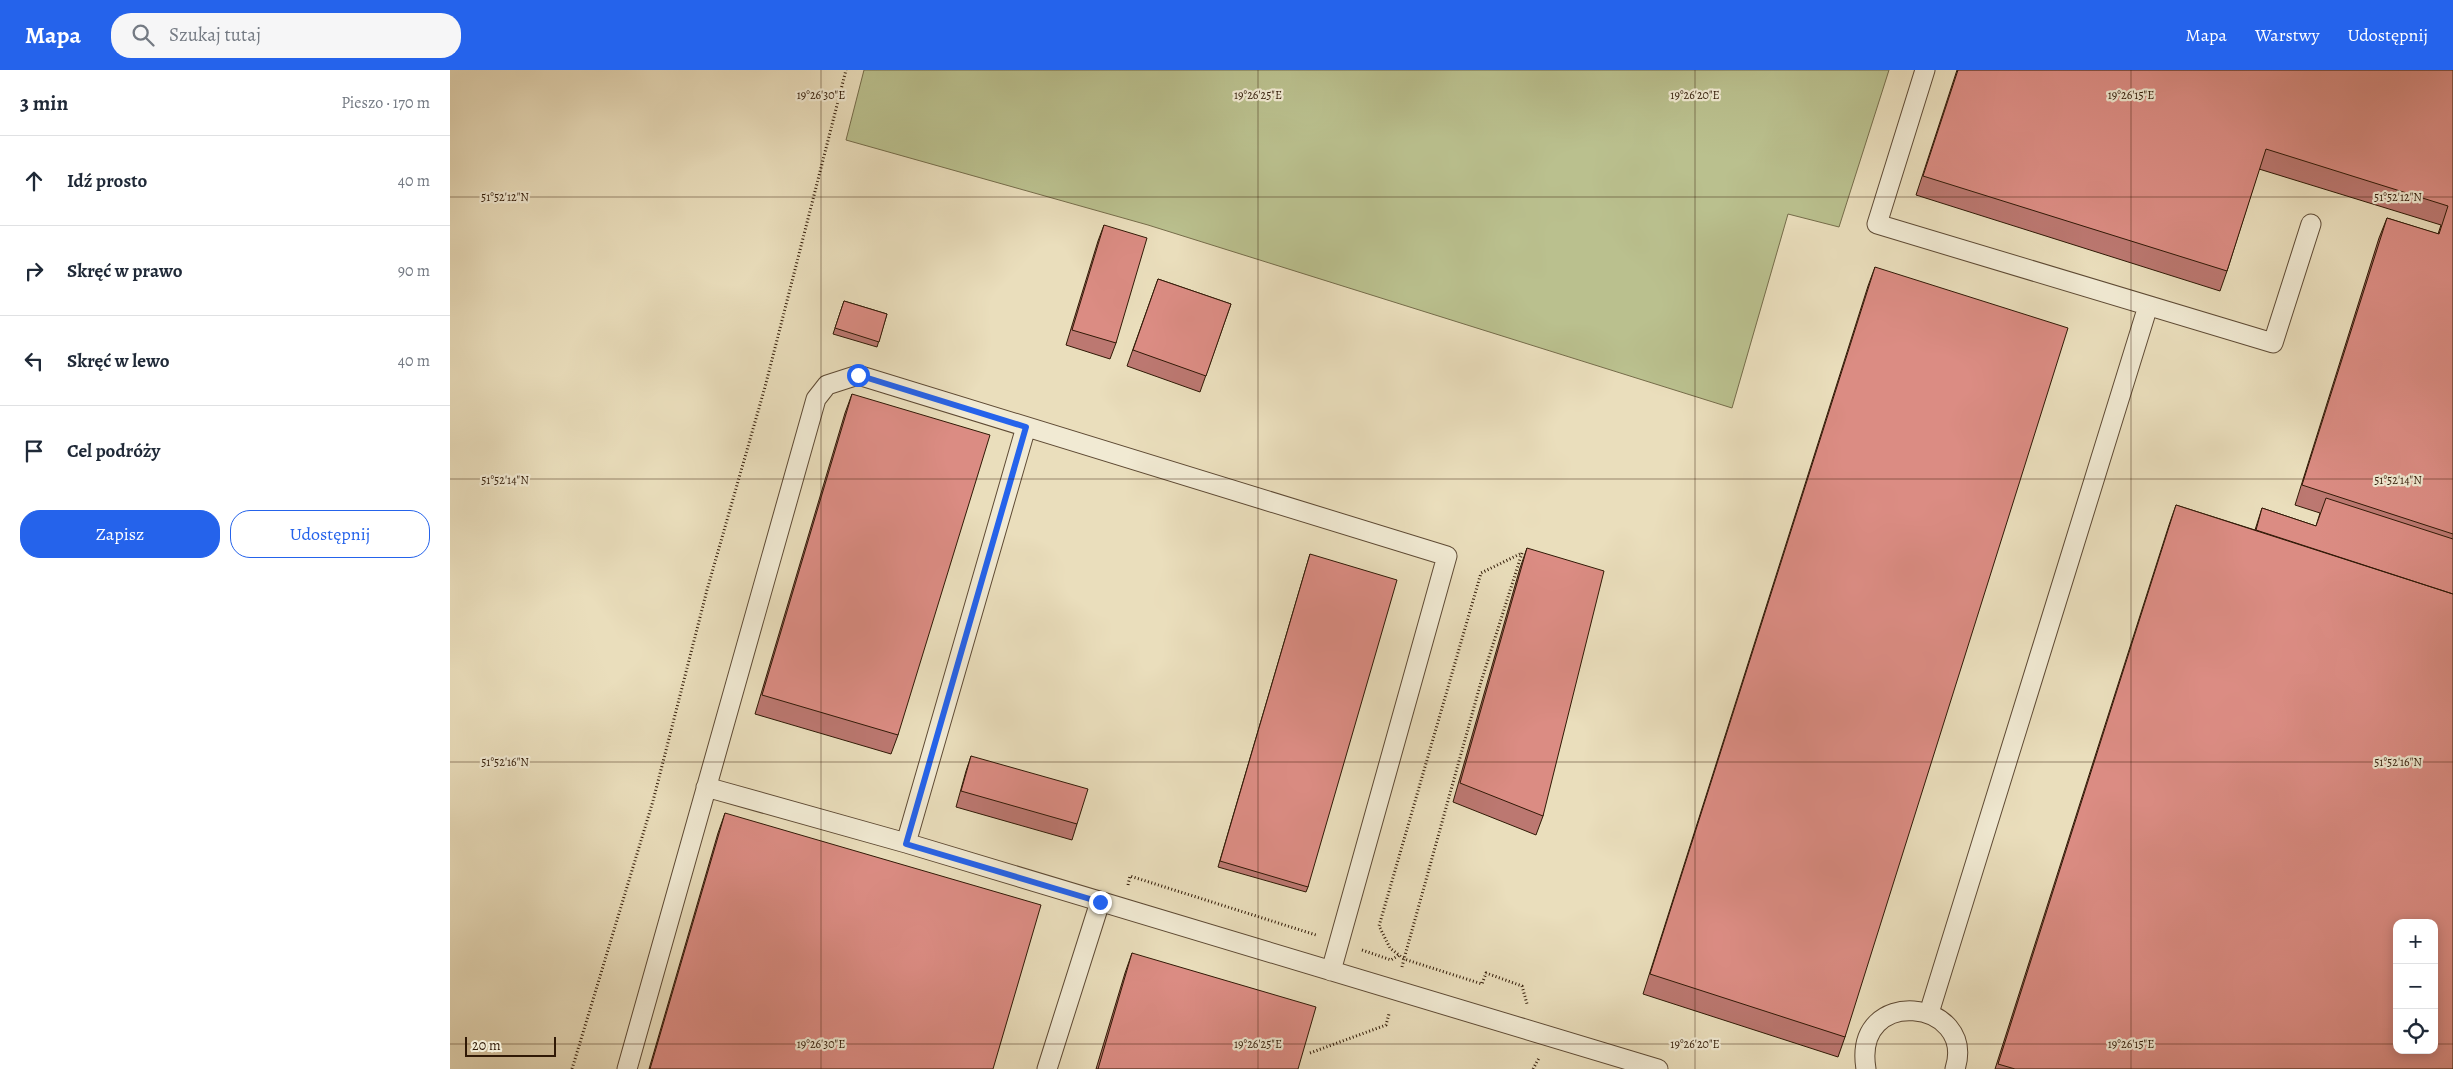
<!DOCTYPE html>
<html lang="pl">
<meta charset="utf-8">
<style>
body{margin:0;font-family:Alegreya,serif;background:#f6f6f7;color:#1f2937}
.controls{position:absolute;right:15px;bottom:15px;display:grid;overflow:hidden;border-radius:10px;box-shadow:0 2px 12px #0003}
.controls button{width:45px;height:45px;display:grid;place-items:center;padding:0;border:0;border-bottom:1px solid #e0e1e3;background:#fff;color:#1f2937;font:25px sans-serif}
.scale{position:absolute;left:15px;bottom:12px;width:91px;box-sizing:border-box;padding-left:5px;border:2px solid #301906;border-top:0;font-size:14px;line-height:18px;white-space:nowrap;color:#301906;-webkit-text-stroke:4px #f1ead3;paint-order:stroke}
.stop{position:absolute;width:15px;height:15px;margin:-11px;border:4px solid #2563eb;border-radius:50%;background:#fff}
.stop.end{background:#2563eb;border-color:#fff;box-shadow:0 1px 5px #0008}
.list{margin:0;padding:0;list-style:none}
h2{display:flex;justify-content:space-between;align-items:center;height:65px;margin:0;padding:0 20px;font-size:21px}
h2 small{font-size:16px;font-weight:400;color:#747a83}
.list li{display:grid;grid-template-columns:32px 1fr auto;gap:15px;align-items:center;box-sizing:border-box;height:90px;padding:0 20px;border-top:1px solid #e0e1e3}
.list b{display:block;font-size:19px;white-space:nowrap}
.list em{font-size:16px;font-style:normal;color:#747a83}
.actions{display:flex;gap:10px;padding:15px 20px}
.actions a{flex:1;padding:11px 0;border:1px solid #2563eb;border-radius:20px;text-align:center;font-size:18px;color:#2563eb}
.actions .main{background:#2563eb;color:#fff}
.icon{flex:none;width:28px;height:28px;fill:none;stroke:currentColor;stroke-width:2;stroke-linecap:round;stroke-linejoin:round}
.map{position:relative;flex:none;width:2003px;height:999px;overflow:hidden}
header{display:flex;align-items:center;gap:30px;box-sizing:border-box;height:70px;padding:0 25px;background:#2563eb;color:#fff}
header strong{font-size:24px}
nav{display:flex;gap:28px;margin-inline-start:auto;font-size:18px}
.search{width:350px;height:45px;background:#f6f6f7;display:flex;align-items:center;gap:12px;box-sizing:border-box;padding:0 18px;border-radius:20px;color:#747a83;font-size:19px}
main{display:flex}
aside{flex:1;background:#fff}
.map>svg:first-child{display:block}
.green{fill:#bac08e;stroke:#756c4a}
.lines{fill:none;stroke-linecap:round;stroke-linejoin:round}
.lane-casing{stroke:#5e4a34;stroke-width:21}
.path{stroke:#301906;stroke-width:3;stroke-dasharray:1 2.5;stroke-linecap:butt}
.lane{stroke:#f1ead3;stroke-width:19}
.wall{fill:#bc7871;stroke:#301906}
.building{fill:#db8c83;stroke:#301906;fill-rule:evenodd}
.route{stroke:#2563eb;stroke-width:6}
.ticks{fill:none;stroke:#301906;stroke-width:1;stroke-opacity:0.45}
.ticks-label{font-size:12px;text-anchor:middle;fill:#301906;stroke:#f1ead3;stroke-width:4.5;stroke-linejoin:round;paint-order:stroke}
</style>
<header>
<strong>Mapa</strong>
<div class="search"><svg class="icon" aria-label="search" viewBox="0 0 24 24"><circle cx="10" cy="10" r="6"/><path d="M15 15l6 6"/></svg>Szukaj tutaj</div>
<nav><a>Mapa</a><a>Warstwy</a><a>Udostępnij</a></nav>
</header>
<main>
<aside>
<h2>3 min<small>Pieszo · 170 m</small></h2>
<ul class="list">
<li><svg class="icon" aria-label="ahead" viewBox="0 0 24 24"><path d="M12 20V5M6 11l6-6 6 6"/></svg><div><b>Idź prosto</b></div><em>40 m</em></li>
<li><svg class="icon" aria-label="right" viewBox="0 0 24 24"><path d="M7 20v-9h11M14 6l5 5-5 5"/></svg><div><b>Skręć w prawo</b></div><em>90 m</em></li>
<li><svg class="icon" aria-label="left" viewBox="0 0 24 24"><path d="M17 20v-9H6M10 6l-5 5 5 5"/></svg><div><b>Skręć w lewo</b></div><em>40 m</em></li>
<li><svg class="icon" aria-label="arrive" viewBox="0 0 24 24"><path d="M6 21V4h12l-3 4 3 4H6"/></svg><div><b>Cel podróży</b></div></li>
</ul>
<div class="actions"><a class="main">Zapisz</a><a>Udostępnij</a></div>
</aside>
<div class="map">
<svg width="2003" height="999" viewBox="0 0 2003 999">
<rect width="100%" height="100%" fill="#eadebc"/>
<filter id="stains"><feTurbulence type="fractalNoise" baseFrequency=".004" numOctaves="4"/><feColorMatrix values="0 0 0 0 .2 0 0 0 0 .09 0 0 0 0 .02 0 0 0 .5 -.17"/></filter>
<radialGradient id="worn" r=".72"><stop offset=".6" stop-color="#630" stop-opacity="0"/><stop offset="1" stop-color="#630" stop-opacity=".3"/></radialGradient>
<path class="green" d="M414,0H1439L1389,157L1338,144L1282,338L698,155L396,70Z"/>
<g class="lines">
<g class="lane-casing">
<path id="lane" d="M1475,0L1427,154L1823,273L1861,154
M256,717L456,773L1208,999
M456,773L576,357
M1479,943L1698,236
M177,999L366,329L377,315L408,305L997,486L881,901
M597,999L650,832
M1416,999C1402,914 1527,929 1505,999"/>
</g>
<path class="path" d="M1072,483L1031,612L954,889L940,878L929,856L1031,503Z
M678,815L680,806L866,865
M912,880L941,890L949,885
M952,897L954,889L1032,914L1036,903L1072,916L1077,934
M860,983L936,955L939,944
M122,999L203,731L257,520L315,317L396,0
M1083,999L1089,988"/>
<use href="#lane" class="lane"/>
</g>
<path class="wall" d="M1507,0H2003V999H1545L1719,455L1726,435L1805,460L1812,438L1866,456L1870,443L1845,435L1929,168L1937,148L1988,164L1991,155L1809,99L1777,201L1770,221L1466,125Z
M654,155L666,273L660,289L616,275L648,171Z
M1425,197L1395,967L1388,987L1193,924L1418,216Z
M708,209L781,234L750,322L677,296Z
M394,231L437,244L427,277L383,264Z
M402,324L448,665L441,684L305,644L395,343Z
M1077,478L1093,746L1086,765L1003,732L1070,498Z
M860,484L858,817L856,822L768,797Z
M521,686L627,754L622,770L506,737L516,701Z
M275,743L543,999H199L268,763Z
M682,883L848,999H646L675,903Z"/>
<path class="building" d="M1508,0H2003V464L1852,415L1937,148L1989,164L1998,136L1816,79L1777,201L1473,106Z
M654,155L697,168L666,273L622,260Z
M1425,197L1618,258L1395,967L1200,904Z
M708,209L781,234L756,306L683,280Z
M394,231L437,244L429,272L385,258Z
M402,324L540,365L448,665L312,625Z
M1876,428L2003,469V524L1806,460L1812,438L1866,456Z
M1726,435L2003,524V999H1565L1548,994ZM1947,853H1984V980H1947Z
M1077,478L1154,501L1093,746L1010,713Z
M860,484L947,510L858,817L770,791Z
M521,686L638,719L627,754L511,721Z
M275,743L591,835L543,999H200Z
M682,883L866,937L848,999H648Z"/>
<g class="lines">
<path class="route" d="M408,305L576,357L456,774L650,832"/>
</g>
<path class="ticks" d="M371,0V999M808,0V999M1245,0V999M1681,0V999M0,127H2003M0,409H2003M0,692H2003M0,974H1947M1984,974H2003"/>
<g class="ticks-label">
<text x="371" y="29">19°26'30"E</text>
<text x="808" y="29">19°26'25"E</text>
<text x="1245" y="29">19°26'20"E</text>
<text x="1681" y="29">19°26'15"E</text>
<text x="1948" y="131">51°52'12"N</text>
<text x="55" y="131">51°52'12"N</text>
<text x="1948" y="414">51°52'14"N</text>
<text x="55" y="414">51°52'14"N</text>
<text x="1948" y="696">51°52'16"N</text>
<text x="55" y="696">51°52'16"N</text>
<text x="371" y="978">19°26'30"E</text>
<text x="808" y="978">19°26'25"E</text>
<text x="1245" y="978">19°26'20"E</text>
<text x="1681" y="978">19°26'15"E</text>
</g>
<rect width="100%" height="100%" filter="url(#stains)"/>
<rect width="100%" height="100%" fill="url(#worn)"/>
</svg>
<div class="controls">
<button>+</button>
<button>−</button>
<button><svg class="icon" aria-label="locate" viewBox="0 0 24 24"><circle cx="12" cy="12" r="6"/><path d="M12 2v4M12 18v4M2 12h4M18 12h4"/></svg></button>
</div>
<div class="scale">20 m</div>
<div class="stop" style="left:408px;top:305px"></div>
<div class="stop end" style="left:650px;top:832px"></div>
</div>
</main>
